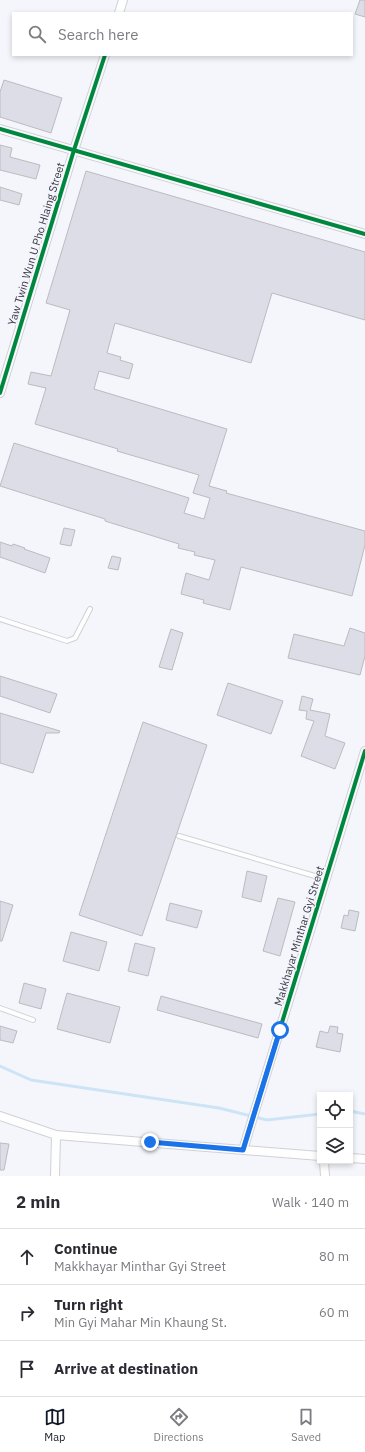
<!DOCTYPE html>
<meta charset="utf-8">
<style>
body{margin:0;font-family:"IBM Plex Sans",sans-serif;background:#f7f7f7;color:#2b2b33}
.controls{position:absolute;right:12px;bottom:12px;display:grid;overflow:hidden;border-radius:0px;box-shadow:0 2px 6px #0003}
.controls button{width:36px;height:36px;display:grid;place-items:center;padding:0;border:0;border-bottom:1px solid #e1e1e2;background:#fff;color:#2b2b33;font:20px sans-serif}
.stop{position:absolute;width:12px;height:12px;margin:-9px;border:3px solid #1a73e8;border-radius:50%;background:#fff}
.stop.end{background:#1a73e8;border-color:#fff;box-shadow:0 1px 4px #0008}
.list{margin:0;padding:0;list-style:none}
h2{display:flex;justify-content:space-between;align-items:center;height:52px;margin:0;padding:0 16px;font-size:17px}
h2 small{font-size:13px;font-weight:400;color:#7c7c81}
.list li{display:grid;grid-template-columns:26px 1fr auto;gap:12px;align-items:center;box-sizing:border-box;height:56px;padding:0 16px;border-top:1px solid #e1e1e2}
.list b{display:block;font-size:15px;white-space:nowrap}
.list p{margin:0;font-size:13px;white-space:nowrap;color:#7c7c81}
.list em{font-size:13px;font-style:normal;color:#7c7c81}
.icon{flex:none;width:22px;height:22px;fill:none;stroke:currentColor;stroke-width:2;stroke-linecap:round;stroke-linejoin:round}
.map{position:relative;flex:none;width:365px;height:1176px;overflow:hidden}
.search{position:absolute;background:#fff;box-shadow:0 2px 6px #0003;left:12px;right:12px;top:12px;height:44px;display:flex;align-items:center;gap:10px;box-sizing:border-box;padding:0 14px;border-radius:0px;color:#7c7c81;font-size:15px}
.sheet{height:220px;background:#fff}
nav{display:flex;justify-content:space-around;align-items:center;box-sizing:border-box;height:56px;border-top:1px solid #e1e1e2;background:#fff;font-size:11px;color:#7c7c81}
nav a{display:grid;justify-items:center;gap:2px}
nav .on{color:#111827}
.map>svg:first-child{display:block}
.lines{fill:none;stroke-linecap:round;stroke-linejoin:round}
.stream{stroke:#cde4f6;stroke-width:3}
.building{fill:#dcdde6;stroke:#bbbcbf}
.service-casing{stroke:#d0d1d5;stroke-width:6}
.minor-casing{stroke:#d0d1d5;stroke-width:10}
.service{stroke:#fefefe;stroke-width:4}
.minor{stroke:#fefefe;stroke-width:8}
.cycleway-casing{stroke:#f3f4fd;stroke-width:6}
.cycleway{stroke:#00873e;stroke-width:4}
.route{stroke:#1a73e8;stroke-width:5}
.labels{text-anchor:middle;stroke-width:3;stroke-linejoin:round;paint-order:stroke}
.street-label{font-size:11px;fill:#3a3a3e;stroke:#f3f4fd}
</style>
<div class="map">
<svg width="365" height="1176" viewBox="0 0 365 1176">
<rect width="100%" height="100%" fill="#f5f6fb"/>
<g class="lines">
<path class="stream" d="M0,1066L31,1080L219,1108L267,1120L320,1114
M350,1111L365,1114"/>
</g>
<path class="building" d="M360,0H365V17L355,14Z
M4,80L62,98L51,133L0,117V92Z
M0,145L12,148L10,157L40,165L36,179L0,170Z
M86,171L365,252V320L272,293L251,363L115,323L107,353L121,357L120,360L133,364L129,379L99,371L94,389L227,429L209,486L227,491L226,493L365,531V545L352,596L241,567L230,610L203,603L204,600L181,594L186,573L209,580L215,560L194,555L195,552L178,548L179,544L105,521V519L0,486L14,443L189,498L184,513L204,519L210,498L193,493L199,475L117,451L118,449L35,424L46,388L28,384L31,372L51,376L70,310L46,303Z
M0,187L22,194L19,205L0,200Z
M64,528L75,530L71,546L60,544Z
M0,542L12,546L13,544L25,548L24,549L50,558L45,573L0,557Z
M112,556L121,558L118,570L108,568Z
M350,628L365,633V656L360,675L288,658L294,634L344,646Z
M171,629L183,633L172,670L159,667Z
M0,676L57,694L50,713L0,696Z
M228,683L283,701L271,734L217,715Z
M302,696L313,699L310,710L330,714L325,736L345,743L335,769L301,756L314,721L306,719L307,711L299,710Z
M0,713L60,731L59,733H46L33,773L0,763Z
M143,722L207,745L142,936L79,915Z
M247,871L267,876L261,902L242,897Z
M278,898L295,902L280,956L263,951Z
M0,901L13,905L2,941H0Z
M170,903L202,911L197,928L166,920Z
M349,910L359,912L355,931L341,928L344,915L348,916Z
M71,932L107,942L99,971L63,961Z
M135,943L155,948L148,976L128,971Z
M24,983L46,989L41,1009L19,1003Z
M67,993L120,1007L110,1043L57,1029Z
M161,996L262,1024L258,1038L157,1010Z
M0,1026L17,1031L13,1043L0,1040Z
M330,1026L338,1027L337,1033L343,1034L340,1052L316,1047L320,1031L328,1033Z
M0,1143L9,1144L4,1170H0Z"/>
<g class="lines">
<g class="service-casing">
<path id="service" d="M0,619L67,641L75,638L90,609
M179,836L325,879
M0,1008L33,1020"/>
</g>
<g class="minor-casing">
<path id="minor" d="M119,13L123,0
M0,129L365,234
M0,393L74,150L105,55
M0,1116L56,1135L320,1156
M243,1150L365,751
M350,1158L365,1159
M324,1161L325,1176
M55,1176L56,1135"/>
</g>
<use href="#service" class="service"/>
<use href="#minor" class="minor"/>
<g class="cycleway-casing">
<path id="cycleway" d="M0,129L365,234
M0,393L74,150L105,55
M243,1150L365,751"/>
</g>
<use href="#cycleway" class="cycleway"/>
</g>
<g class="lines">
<path class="route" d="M150,1142L243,1150L280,1030"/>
</g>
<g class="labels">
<g class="street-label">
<text transform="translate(36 244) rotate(-73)" y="4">Yaw Twin Wun U Pho Hlaing Street</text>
<text transform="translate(299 936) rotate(-73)" y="4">Makkhayar Minthar Gyi Street</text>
</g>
</g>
</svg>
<div class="controls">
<button><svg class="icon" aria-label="locate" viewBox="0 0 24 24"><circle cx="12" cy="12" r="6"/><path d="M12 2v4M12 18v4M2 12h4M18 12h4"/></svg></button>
<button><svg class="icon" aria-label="layers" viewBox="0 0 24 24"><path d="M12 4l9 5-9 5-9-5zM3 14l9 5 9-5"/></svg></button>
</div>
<div class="stop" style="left:280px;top:1030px"></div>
<div class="stop end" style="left:150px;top:1142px"></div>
<div class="search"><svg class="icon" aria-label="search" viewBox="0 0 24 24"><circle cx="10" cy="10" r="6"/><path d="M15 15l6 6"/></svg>Search here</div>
</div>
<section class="sheet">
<h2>2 min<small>Walk · 140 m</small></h2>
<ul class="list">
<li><svg class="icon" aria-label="ahead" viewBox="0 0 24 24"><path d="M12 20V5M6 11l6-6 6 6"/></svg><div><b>Continue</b><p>Makkhayar Minthar Gyi Street</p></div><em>80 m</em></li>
<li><svg class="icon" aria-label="right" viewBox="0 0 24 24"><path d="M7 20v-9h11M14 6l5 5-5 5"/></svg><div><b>Turn right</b><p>Min Gyi Mahar Min Khaung St.</p></div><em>60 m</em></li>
<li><svg class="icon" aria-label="arrive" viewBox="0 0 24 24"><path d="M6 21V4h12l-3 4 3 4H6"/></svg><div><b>Arrive at destination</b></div></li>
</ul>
</section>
<nav>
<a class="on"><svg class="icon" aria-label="map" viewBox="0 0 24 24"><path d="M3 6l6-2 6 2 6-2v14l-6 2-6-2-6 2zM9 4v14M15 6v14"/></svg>Map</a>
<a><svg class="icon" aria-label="directions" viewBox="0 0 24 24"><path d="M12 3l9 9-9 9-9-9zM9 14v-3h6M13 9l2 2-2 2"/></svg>Directions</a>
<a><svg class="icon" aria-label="saved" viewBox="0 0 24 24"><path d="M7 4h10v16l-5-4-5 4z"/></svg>Saved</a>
</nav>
